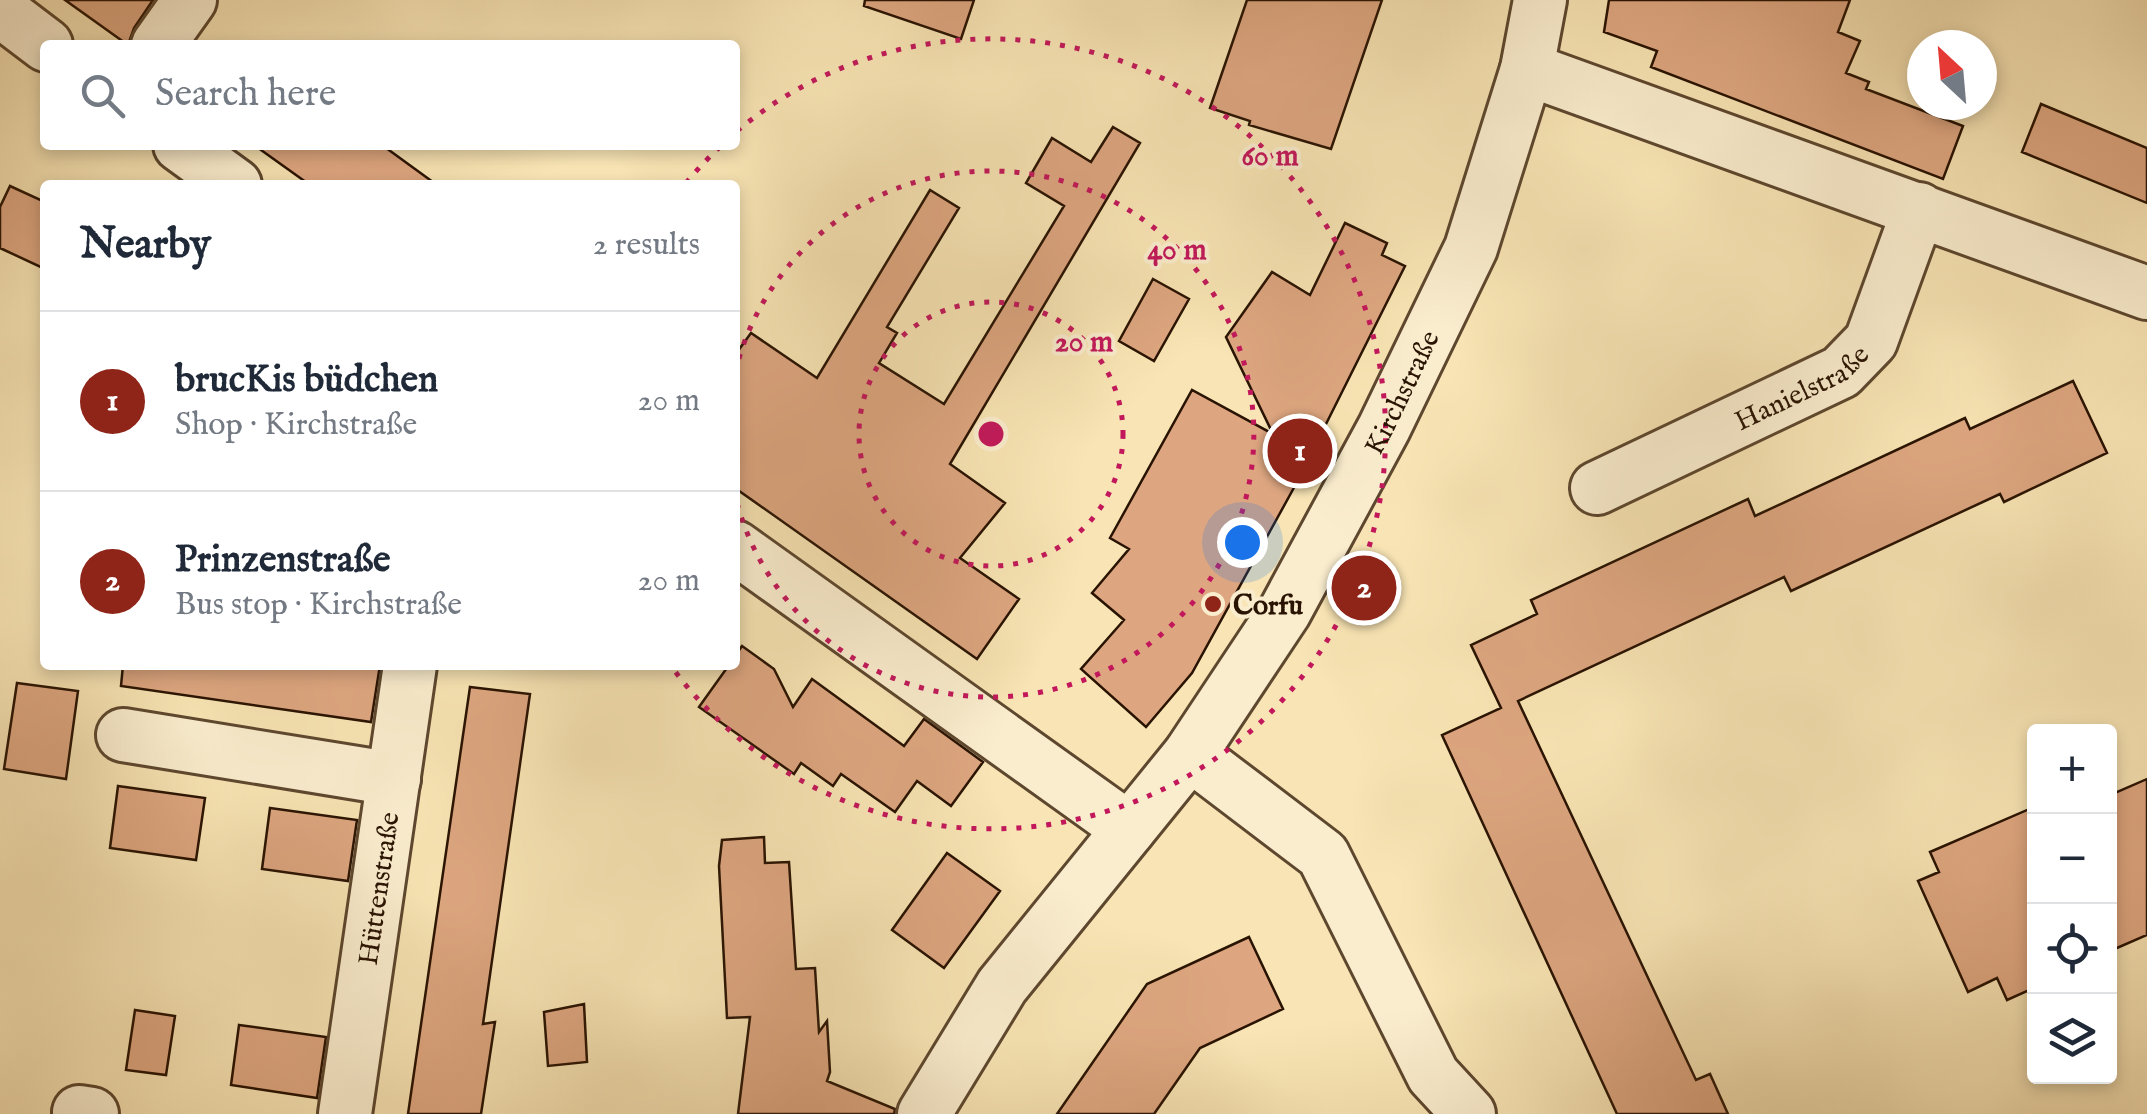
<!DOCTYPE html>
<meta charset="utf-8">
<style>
body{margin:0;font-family:"IM FELL English",serif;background:#f2f2f3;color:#1f2937}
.controls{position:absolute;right:30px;bottom:30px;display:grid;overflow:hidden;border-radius:10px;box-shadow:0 5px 15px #0003}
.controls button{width:90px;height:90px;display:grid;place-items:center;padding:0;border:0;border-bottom:2px solid #e0e1e3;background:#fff;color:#1f2937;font:50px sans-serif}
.compass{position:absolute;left:1907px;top:30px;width:90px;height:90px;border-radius:50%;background:#fff;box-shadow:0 5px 15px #0003;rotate:334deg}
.you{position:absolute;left:1242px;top:542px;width:35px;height:35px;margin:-25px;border:8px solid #fff;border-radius:50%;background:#1a73e8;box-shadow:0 0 0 15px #1a73e833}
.badge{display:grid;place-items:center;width:65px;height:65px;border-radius:50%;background:#8f2418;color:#fff;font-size:32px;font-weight:700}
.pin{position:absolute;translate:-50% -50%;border:5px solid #fff;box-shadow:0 2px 10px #0006}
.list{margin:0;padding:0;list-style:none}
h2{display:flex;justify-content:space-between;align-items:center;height:130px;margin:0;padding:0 40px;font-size:42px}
h2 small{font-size:32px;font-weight:400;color:#747a83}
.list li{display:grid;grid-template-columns:65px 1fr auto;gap:30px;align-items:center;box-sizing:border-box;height:180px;padding:0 40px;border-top:2px solid #e0e1e3}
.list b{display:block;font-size:38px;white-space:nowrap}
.list p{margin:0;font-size:32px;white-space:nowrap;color:#747a83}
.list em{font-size:32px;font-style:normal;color:#747a83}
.icon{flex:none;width:55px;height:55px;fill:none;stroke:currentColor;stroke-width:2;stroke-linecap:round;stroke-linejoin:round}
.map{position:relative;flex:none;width:2147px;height:1114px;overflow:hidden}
.search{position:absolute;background:#fff;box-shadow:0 5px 15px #0003;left:40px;top:40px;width:700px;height:110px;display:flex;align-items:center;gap:25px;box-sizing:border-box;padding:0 35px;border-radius:10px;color:#747a83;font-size:38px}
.panel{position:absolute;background:#fff;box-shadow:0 5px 15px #0003;left:40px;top:180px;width:700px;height:490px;border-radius:10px}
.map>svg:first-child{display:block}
.building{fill:#dda680;stroke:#291302;stroke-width:2.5}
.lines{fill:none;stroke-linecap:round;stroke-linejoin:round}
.minor-casing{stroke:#5d472e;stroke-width:58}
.minor{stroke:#faedce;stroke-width:52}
.ring{fill:none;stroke:#c2185b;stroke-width:5;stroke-dasharray:5 10}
.poi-dot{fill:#8f2418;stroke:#faedce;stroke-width:4}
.labels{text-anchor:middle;stroke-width:8;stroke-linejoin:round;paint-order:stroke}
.street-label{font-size:28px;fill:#291302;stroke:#faedce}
.poi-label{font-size:28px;font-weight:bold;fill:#291302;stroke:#faedce;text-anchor:start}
.centre{fill:#c2185b;stroke:#faedce;stroke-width:5}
.ring-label{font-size:30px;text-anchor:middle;font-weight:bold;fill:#c2185b;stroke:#faedce;stroke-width:8;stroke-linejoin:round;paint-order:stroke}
</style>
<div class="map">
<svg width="2147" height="1114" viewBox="0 0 2147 1114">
<rect width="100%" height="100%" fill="#f8e4b4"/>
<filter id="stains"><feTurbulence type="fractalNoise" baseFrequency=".002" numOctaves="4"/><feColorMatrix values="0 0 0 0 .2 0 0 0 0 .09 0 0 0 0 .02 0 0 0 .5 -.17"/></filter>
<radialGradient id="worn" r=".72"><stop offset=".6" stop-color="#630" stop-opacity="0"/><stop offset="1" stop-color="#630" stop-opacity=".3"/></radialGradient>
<path class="building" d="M65,0H153L134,28L128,45Z
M865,0H974L961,39L864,6Z
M1247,0H1382L1331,149L1249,125L1250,121L1210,108Z
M1609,0H1850L1838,32L1860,41L1846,73L1869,82L1866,89L1963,126L1943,179L1651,67L1657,51L1604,32Z
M2041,104L2147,148V203L2022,152Z
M1113,127L1140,143L950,464L1005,503L960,558L1019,599L977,659L735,488V355L751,333L817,378L930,190L959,208L887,327L897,333L879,363L944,404L1064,206L1026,183L1052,138L1091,162Z
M254,145H382L437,185H310Z
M10,186L45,202V269L0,248V207Z
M1345,223L1387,243L1382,255L1405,266L1296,484L1192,673L1146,727L1081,669L1124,620L1092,593L1129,549L1110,538L1192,390L1273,434L1226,337L1272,272L1310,295Z
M1153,279L1189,299L1154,361L1119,341Z
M2073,381L2107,453L2004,502L2000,494L1791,591L1784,577L1518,701L1696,1080L1710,1074L1728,1114H1617L1442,735L1501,708L1471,645L1537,614L1531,600L1748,499L1755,516L1965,418L1970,429Z
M742,646L774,669L793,707L812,679L904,746L924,719L983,762L951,806L917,781L895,812L841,774L833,786L801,763L794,774L699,707L729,665H735V656Z
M123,665H380L371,722L121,686Z
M17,683L78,691L66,779L4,769Z
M470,687L530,694L483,1024L495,1022L481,1114H408Z
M2147,779V935L2110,951V795Z
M118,786L205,798L196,860L110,848Z
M2034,807V988L2007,1000L1997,978L1968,992L1918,881L1939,872L1930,852Z
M270,808L357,820L348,881L262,869Z
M764,837L765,863L789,862L796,969L815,968L819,1032L827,1021L830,1072L827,1081L895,1109L894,1114H738L750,1017L727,1018L719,866L722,840Z
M947,853L1000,891L944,968L892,930Z
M1249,937L1283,1009L1200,1048L1154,1114H1057L1147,984Z
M584,1004L587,1062L548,1066L544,1012Z
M135,1010L175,1016L166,1075L126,1070Z
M239,1025L326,1037L317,1098L231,1085Z"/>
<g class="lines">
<g class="minor-casing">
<g id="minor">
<path d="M0,10L46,45"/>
<path d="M158,45L190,0"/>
<path d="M1527,69L2147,293"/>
<path d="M180,145L235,185"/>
<path id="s1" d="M1597,488L1841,372L1871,341L1919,209"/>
<path d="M735,547L1129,829"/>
<path d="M123,735L394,779"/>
<path d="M1190,754L1323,855L1433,1075L1469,1114"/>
<path d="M79,1112L92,1114"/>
<path id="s2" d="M345,1114L410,665"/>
<path id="s3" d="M924,1114L1002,986L1190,754L1285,611L1384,428L1471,248L1527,69L1540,0"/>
</g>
</g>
<use href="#minor" class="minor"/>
</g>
<g class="ring">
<circle cx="991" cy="434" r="132"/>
<path d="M735 373A263 263 0 1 1 735 495"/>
<path d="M686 183A395 395 0 0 1 722 145M737 131A395 395 0 1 1 671 666"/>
</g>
<circle class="poi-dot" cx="1213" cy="604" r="10"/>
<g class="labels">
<g class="street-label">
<text dy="10" stroke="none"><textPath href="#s1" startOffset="228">Hanielstraße</textPath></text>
<text dy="10" stroke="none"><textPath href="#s3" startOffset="868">Kirchstraße</textPath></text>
<text dy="10" stroke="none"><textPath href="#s2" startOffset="228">Hüttenstraße</textPath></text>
</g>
<g class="poi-label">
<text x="1233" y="614">Corfu</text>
</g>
</g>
<circle cx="991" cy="434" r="15" class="centre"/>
<g class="ring-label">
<text x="1270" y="165">60 m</text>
<text x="1177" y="259">40 m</text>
<text x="1084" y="351">20 m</text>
</g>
<rect width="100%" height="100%" filter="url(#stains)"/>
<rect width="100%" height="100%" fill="url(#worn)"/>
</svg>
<div class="controls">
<button>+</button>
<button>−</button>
<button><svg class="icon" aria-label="locate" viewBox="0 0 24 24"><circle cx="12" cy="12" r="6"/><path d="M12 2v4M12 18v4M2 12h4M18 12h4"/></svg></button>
<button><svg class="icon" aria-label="layers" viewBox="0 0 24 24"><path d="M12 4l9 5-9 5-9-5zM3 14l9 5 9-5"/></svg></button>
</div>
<svg class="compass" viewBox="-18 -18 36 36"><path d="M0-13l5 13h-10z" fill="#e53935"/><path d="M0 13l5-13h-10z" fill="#747a83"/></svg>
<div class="you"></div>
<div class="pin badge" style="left:1300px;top:451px">1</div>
<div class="pin badge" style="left:1364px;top:588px">2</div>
<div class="search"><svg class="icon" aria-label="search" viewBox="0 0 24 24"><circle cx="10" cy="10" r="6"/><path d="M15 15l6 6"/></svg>Search here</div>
<section class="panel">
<h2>Nearby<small>2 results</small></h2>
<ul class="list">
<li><span class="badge">1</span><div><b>brucKis büdchen</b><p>Shop · Kirchstraße</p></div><em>20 m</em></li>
<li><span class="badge">2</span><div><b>Prinzenstraße</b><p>Bus stop · Kirchstraße</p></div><em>20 m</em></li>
</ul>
</section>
</div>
